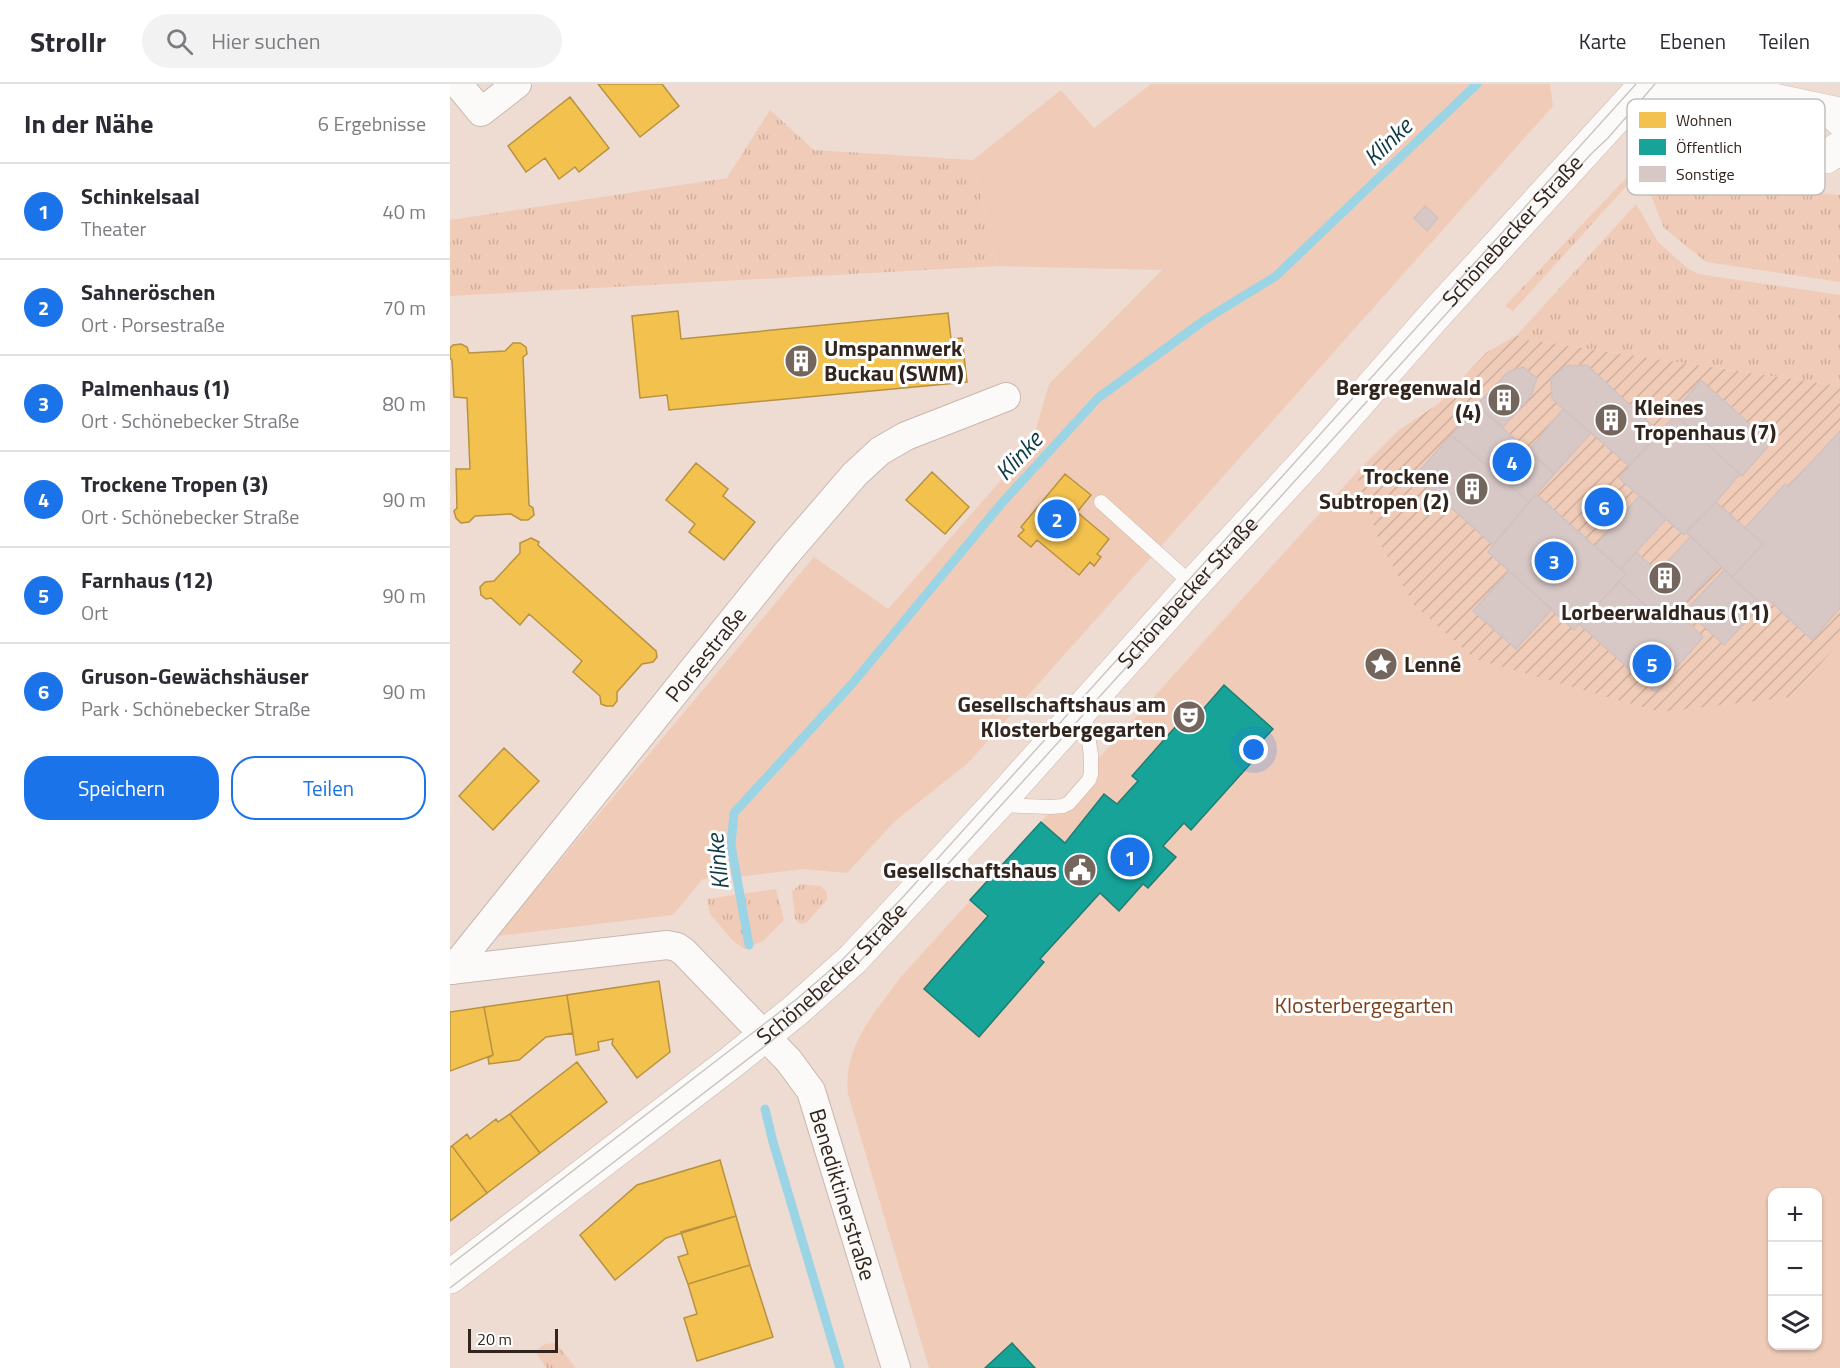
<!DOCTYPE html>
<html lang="de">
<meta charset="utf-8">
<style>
body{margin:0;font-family:"Titillium Web",sans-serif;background:#f2f2f3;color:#2b2b33}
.controls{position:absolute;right:18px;bottom:18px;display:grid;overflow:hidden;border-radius:12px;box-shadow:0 2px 4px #0004}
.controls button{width:54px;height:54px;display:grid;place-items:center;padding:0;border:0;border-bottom:2px solid #e1e1e2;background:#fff;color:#2b2b33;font:30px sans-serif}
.scale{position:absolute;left:18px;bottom:15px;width:90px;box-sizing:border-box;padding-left:6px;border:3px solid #32251e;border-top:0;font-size:16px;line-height:21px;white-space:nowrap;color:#32251e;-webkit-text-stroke:4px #fff;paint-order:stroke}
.you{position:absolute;left:804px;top:666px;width:21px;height:21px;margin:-15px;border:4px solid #fff;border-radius:50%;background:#1a73e8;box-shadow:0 0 0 9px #1a73e833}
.badge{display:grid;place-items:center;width:39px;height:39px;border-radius:50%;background:#1a73e8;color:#fff;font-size:20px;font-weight:700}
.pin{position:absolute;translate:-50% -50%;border:3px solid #fff;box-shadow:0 2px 6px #0006}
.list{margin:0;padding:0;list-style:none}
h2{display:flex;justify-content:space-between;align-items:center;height:78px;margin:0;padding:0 24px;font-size:26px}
h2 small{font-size:20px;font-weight:400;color:#7c7c81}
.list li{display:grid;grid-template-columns:39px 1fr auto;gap:18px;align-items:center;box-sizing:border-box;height:96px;padding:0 24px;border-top:2px solid #e1e1e2}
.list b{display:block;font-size:22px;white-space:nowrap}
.list p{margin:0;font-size:20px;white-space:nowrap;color:#7c7c81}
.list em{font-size:20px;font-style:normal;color:#7c7c81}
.actions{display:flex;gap:12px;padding:18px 24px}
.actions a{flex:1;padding:14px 0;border:2px solid #1a73e8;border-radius:24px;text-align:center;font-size:21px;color:#1a73e8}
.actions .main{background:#1a73e8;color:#fff}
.icon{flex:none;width:33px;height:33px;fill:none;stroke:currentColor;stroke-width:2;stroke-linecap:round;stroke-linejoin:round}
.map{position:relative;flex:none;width:1390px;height:1284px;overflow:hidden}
header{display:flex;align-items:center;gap:36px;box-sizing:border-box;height:84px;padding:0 30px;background:#fff;border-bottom:2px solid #e1e1e2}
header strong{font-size:28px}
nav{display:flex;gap:33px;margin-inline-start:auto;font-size:21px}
.search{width:420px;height:54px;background:#f2f2f3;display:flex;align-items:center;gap:15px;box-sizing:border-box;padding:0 21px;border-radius:33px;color:#7c7c81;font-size:22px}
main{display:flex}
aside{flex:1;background:#fff}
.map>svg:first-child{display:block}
.grass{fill:url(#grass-tufts)}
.park{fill:#f0ccb8;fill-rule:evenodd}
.garden{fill:url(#garden-furrows)}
.homes{fill:#f2c14e;stroke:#b89240;stroke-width:1.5}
.public{fill:#17a398;stroke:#1f7d73;stroke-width:1.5}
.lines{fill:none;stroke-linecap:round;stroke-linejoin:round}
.stream{stroke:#9bd5e5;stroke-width:9}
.building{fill:#d7c8c6;stroke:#d1c2c1;stroke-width:1.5}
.service-casing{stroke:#c8b8b1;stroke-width:15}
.minor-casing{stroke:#c8b8b1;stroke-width:30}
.secondary-casing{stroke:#c8b8b1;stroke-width:34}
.service{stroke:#fcfaf8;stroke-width:14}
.minor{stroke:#fcfaf8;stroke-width:28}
.secondary{stroke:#fcfaf8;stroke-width:33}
.tram{stroke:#cbc6c3;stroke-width:1.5}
.labels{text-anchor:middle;stroke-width:6;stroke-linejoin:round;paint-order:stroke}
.street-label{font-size:22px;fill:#32251e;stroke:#fff}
.poi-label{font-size:22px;font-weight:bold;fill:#32251e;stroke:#fff;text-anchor:end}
.park-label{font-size:22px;fill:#7f411b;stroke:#fff}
.water-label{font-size:24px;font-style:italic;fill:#103a45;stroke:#fff}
.key{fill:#fff;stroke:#c2bebc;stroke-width:1.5}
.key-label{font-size:16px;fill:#32251e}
</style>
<header>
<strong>Strollr</strong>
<div class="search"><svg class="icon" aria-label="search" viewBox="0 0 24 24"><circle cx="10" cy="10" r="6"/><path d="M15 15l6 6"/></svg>Hier suchen</div>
<nav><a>Karte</a><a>Ebenen</a><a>Teilen</a></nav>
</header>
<main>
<aside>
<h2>In der Nähe<small>6 Ergebnisse</small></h2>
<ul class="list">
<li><span class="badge">1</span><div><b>Schinkelsaal</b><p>Theater</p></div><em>40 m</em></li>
<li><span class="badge">2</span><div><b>Sahneröschen</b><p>Ort · Porsestraße</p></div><em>70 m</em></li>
<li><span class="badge">3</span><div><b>Palmenhaus (1)</b><p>Ort · Schönebecker Straße</p></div><em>80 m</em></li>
<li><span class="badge">4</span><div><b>Trockene Tropen (3)</b><p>Ort · Schönebecker Straße</p></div><em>90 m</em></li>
<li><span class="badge">5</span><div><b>Farnhaus (12)</b><p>Ort</p></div><em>90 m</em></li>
<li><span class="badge">6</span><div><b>Gruson-Gewächshäuser</b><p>Park · Schönebecker Straße</p></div><em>90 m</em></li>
</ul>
<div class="actions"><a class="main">Speichern</a><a>Teilen</a></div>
</aside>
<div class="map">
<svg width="1390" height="1284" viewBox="0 0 1390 1284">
<defs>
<pattern id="grass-tufts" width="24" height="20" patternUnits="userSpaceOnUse" patternTransform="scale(1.5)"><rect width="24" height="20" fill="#f0ccb8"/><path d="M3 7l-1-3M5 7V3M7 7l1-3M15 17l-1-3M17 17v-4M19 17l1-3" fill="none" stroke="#ceaf9e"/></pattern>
<pattern id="garden-furrows" width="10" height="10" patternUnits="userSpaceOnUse" patternTransform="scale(1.5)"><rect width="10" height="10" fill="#f0ccb8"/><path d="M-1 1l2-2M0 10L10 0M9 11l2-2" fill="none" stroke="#ceaf9e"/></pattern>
</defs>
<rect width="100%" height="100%" fill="#eedbd1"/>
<path class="grass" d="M320,26L364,66L523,76L547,182L0,212V136L277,94Z
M1179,91L1181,97L1063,227L1055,222Z
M1224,99L1276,101L1390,111V198L1256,178L1214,144L1200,109Z
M1186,120L1208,158L1237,184L1248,190L1390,211V302L1078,256L1067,251Z
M351,800L370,802L377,808V816L356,839L350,840L345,835L342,807Z
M326,805L334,836L313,857L295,865L283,857L260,830L257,815Z
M106,1259L126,1284H96L85,1267L95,1260Z"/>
<path class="park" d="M701,0H1100L1103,22L517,680L445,737L397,789L353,785L287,793L253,795L223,831L47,852L364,473L438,525L581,362L599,300L712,186L547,182L523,76L611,6L644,44Z
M906,389L929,457L1341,613L1390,558V1284H479L398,1010C393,962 424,930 450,894ZM1322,1108H1368V1262H1322Z"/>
<path class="garden" d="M1067,251L1078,256L1390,302V558L1341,613L1210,628L1025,575L964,521L929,457L906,389L949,346L988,320L1037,268Z"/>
<path class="homes" d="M148,0H212L229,22L190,53Z
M120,13L159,64L129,88L125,83L109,95L95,74L76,88L58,62Z
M228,227L231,255L498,229L501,255L512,254L517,298L219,326L217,311L190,314L182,232Z
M63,259H70L76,263L77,270L73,273L79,421L83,424L84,431L78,436H71L61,430L25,432L19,438L11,439L6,434L4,427L7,424L6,385H20L17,314L4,313L2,276L0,274V264L3,261L11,260L17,263L19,269L55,267Z
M246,379L278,405L273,412L305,438L274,476L239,448L245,440L216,416Z
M482,388L519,423L495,450L456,416Z
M615,390L641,411L627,428L659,455L647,470L651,473L644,482L640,478L629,491L587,456L581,463L568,452L574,446L571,443Z
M81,454L89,458L88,461L206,567L207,573L203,578L192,580L167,608V617L163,622H156L151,620L150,612L123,588L132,577L79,530L70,541L41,514L36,515L31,511L30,503L35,498L44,497L70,469V459Z
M54,664L89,697L43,746L9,712Z
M209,897L220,968L187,994L162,960L163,955L148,958L149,966L126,971L117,911Z
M117,911L123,949L96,953L69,976L39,980L38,974L43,971L34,923Z
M34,923L43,971L0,987V928Z
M127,978L157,1018L90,1069L60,1030Z
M60,1030L90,1069L37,1109L2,1062L17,1050L20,1055L46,1035L48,1038Z
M2,1062L37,1109L0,1137V1063Z
M270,1076L286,1132L216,1154L165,1196L130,1151L187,1101Z
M286,1132L300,1181L238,1200L228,1173L238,1170L231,1148Z
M300,1181L323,1253L247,1277L234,1234L247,1230L238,1200Z"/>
<path class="public" d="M774,601L823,645L797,673L802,678L741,746L734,739L713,762L726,773L698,804L693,800L669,827L650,809L590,875L594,878L529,953L474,905L538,832L520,816L591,738L615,759L654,710L667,720L688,697L682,692L742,624L749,630Z
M562,1259L585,1284H535Z"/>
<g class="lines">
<path class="stream" d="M299,861L281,761L284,729L402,600L551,420L648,314L756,235L826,192L1027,0
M315,1025L323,1058L390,1284"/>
</g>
<path class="building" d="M975,122L988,134L977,147L964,134Z
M1137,281L1209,348L1179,382L1102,315L1101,295L1115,282Z
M1073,283L1087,294L1081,312L1053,343L1027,321L1058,288Z
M1251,296L1321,359L1292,392L1223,329Z
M1027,321L1104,390L1079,418L1001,351Z
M1113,325L1141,349L1104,390L1079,366Z
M1225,331L1290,390L1266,418L1234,451L1169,394Z
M1390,347V524L1362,556L1319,516L1313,522L1282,493L1313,460L1295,444L1335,400L1338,403Z
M1001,351L1079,418L1043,461L965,392Z
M1086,410L1176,490L1124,546L1038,468Z
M1190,411L1216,435L1171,485L1145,462Z
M1266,418L1313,460L1282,493L1236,448Z
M1241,452L1270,481L1216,539L1169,498L1176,490L1171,485L1186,468L1208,488Z
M1274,486L1312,521L1274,561L1236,526Z
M1059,487L1102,525L1066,565L1023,527Z
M1169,498L1216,539L1227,528L1253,553L1205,608L1129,540Z"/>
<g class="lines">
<g class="service-casing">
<path id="service" d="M651,418L743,501
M549,721L601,723L613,722L619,719L639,696L641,690V671L634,625"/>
</g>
<g class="minor-casing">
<g id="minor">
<path d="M8,0L31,28L67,0"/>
<path id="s1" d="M0,886L217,861L227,863L234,868L339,977L361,1007L446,1284"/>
<path id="s2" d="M2,886L336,470L405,390L430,367L456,352L556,313"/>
</g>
</g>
<g class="secondary-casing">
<g id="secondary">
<path d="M1205,0L1258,50L1268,54L1376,73L1390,64"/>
<path d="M1236,0L1282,7L1384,29L1390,35"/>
<path id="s3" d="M0,1193L279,980L346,926L403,875L547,720L743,501L857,377L985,231L1196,0"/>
</g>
</g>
<use href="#service" class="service"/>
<use href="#minor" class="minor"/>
<use href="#secondary" class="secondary"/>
<path class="tram" d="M0,1181L348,914L393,875L453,813L1186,0
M0,1204L324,955L376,911L412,875L1141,70L1158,54L1205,0"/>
</g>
<defs>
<g id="building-disc" transform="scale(1.725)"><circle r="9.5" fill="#74655d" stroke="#fff"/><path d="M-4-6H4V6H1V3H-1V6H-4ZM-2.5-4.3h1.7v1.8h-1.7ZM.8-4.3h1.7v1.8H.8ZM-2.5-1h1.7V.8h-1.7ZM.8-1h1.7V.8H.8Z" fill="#fff"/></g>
<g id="sight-disc" transform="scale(1.725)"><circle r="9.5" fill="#74655d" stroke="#fff"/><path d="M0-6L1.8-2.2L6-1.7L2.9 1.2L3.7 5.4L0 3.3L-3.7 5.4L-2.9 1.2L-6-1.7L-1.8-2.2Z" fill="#fff"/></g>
<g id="theatre-disc" transform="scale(1.725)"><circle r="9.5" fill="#74655d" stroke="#fff"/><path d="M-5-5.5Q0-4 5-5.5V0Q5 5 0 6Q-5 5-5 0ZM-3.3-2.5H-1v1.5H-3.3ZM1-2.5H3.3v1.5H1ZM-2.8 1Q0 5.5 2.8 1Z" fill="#fff"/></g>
<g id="civic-disc" transform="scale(1.725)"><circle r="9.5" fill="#74655d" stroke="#fff"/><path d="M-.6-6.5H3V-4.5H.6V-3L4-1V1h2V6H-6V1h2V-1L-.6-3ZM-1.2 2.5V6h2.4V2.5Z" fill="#fff"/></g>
</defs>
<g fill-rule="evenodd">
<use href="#building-disc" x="351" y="277"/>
<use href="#building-disc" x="1054" y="316"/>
<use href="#building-disc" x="1161" y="336"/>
<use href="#building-disc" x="1022" y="405"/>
<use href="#building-disc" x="1215" y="494"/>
<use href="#sight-disc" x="931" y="580"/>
<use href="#theatre-disc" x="739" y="633"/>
<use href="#civic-disc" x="630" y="786"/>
</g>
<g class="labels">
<g class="street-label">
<text dy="8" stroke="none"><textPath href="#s3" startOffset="1496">Schönebecker Straße</textPath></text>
<text dy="8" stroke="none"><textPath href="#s3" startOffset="1010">Schönebecker Straße</textPath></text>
<text dy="8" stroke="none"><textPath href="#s2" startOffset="405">Porsestraße</textPath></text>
<text dy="8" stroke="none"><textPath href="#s3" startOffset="488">Schönebecker Straße</textPath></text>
<text dy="8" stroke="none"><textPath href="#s1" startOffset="534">Benediktinerstraße</textPath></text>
</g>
<g class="poi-label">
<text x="374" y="272" text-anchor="start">Umspannwerk<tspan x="374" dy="25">Buckau (SWM)</tspan></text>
<text x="1031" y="311">Bergregenwald<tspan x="1031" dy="25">(4)</tspan></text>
<text x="1184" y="331" text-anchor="start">Kleines<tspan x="1184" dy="25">Tropenhaus (7)</tspan></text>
<text x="999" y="400">Trockene<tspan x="999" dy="25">Subtropen (2)</tspan></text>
<text x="1215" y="536" text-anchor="middle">Lorbeerwaldhaus (11)</text>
<text x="954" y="588" text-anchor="start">Lenné</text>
<text x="716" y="628">Gesellschaftshaus am<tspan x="716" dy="25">Klosterbergegarten</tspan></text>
<text x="607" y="794">Gesellschaftshaus</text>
</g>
<g class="park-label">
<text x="914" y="929">Klosterbergegarten</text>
</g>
<g class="water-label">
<text transform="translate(938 58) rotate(-44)" y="8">Klinke</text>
<text transform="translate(569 372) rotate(-47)" y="8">Klinke</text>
<text transform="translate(268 778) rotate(-96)" y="8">Klinke</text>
</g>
</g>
<rect x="1177" y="15" width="198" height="96" rx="9" class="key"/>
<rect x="1189" y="28" width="27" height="16" fill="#f2c14e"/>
<rect x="1189" y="55" width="27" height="16" fill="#17a398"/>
<rect x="1189" y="82" width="27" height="16" fill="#d7c8c6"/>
<g class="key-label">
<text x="1226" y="42">Wohnen</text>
<text x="1226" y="69">Öffentlich</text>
<text x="1226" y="96">Sonstige</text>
</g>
</svg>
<div class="controls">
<button>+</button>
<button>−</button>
<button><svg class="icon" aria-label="layers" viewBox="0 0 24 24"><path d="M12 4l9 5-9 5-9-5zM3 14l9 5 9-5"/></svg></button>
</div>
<div class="scale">20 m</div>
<div class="you"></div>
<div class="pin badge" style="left:680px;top:773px">1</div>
<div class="pin badge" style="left:607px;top:435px">2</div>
<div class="pin badge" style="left:1104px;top:477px">3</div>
<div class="pin badge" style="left:1062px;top:378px">4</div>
<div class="pin badge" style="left:1202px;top:580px">5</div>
<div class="pin badge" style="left:1154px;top:423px">6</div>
</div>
</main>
